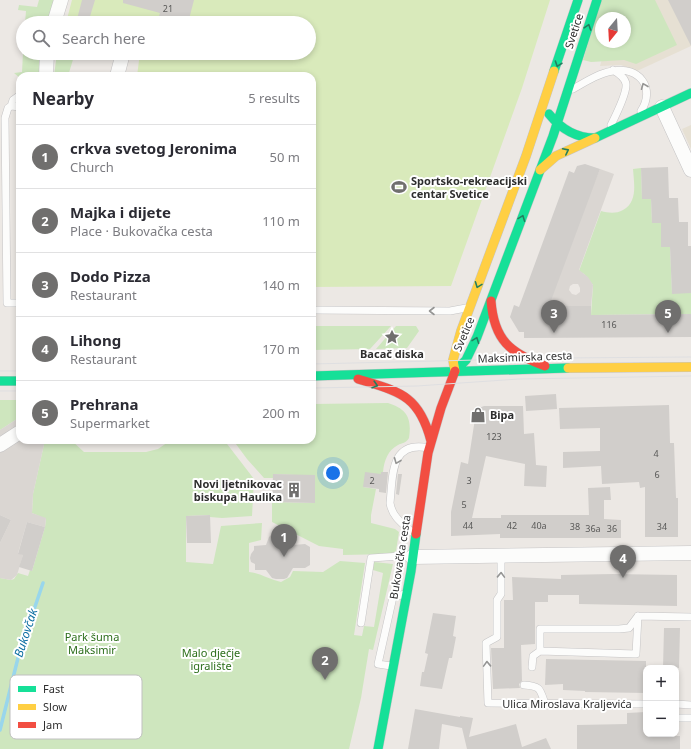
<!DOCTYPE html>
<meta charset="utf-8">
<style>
body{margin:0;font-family:"Noto Sans",sans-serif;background:#f7f7f7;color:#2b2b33}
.controls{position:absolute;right:12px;bottom:12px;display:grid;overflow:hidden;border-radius:8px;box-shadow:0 2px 6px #0003}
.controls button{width:36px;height:36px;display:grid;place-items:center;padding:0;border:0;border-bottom:1px solid #e1e1e2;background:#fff;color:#2b2b33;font:20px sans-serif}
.compass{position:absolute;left:595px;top:12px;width:36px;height:36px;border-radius:50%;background:#fff;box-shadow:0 2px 6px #0003;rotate:198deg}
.you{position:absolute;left:333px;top:473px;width:14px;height:14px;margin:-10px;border:3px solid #fff;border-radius:50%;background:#1a73e8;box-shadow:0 0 0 6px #1a73e833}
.badge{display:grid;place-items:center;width:26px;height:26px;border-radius:50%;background:#706f6e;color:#fff;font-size:13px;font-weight:700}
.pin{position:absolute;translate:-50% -33px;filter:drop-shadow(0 1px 2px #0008)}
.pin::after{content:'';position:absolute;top:21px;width:14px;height:12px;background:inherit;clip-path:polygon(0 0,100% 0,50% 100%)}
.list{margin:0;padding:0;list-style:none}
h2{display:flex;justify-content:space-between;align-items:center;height:52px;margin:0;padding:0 16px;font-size:17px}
h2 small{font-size:13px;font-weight:400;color:#7c7c81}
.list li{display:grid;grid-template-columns:26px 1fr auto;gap:12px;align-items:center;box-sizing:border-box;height:64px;padding:0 16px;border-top:1px solid #e1e1e2}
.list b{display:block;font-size:15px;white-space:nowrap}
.list p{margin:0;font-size:13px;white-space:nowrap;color:#7c7c81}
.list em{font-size:13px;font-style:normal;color:#7c7c81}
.icon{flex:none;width:22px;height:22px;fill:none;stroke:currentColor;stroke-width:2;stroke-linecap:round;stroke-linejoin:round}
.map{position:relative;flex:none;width:691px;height:749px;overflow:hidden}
.search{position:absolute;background:#fff;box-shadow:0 2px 6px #0003;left:16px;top:16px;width:300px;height:44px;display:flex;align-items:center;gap:10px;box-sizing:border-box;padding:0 14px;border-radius:22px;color:#7c7c81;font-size:15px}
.panel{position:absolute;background:#fff;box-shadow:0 2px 6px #0003;left:16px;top:72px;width:300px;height:372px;border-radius:12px}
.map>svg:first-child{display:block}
.education{fill:#e6e0d3}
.green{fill:#cee6be;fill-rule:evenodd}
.pitch{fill:#d9eabb}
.plaza{fill:#dad6d2;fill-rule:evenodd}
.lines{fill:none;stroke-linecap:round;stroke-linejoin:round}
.stream{stroke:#99d6ec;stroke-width:3.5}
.building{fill:#d1cecb}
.lane-casing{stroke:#c5c4c5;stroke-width:8}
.street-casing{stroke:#c5c4c5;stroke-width:15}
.fast-casing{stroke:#c5c4c5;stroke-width:10}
.slow-casing{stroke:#c5c4c5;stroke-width:10}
.jam-casing{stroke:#c5c4c5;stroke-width:10}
.lane{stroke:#fcfcfb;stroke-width:7}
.street{stroke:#fcfcfb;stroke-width:14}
.fast{stroke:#16e098;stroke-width:9}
.slow{stroke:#ffcf43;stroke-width:9}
.jam{stroke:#f24e42;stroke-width:9}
.tram{stroke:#dfdfe1;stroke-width:1}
.oneway{stroke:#237e5e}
.oneway2{stroke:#959594}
.labels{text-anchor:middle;stroke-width:4;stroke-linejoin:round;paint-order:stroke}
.number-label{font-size:9px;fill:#585857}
.street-label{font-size:11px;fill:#2e2e2e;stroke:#fff}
.poi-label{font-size:11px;font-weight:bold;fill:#2e2e2e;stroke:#fff;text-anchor:start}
.park-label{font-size:11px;fill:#2c6e1b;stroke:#fff}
.water-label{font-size:12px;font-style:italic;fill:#0d6fa3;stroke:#fff}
.key{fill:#fff;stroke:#c0c0c0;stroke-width:1}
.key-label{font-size:11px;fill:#2e2e2e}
</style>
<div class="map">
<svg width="691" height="749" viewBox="0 0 691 749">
<rect width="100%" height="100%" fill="#ece8e4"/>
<path class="education" d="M620,0H691V46L637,71L621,65L600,66L607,42H625V18Z
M691,125V149L682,129Z"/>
<path class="green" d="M39,0H54L47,23H25L26,11L18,10L19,5L37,7Z
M601,0H655L677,45L636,64L624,60L591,62L583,60ZM601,18H625V42H601Z
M23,53H41L40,76H20V78L14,73L22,72Z
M57,53H75L68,76H54Z
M641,168L642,199H651L652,223H661V247H670L672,293H691V314L591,315L593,285L584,274L579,271L601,211C608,213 616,214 623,210C638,202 634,183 633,169Z
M312,326H391L370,349L312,350Z
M396,326H416L419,331L407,348L376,349Z
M0,400H20V417L0,430Z
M388,403C407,409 412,418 409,438C406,443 402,443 398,445C388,450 384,461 383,472H381V474L363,487L376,489L371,515V523L395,529L399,532L396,551L390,554L343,555V549L319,546L272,522V502L315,503V476L274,474L273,478H264L247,459L233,440H312V404Z
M45,440H71L84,452H146L158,449L171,440H224L254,479L252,516L222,518L210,517V515L186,516V562L213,564L221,526L262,523L261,540L249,543V572C260,573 270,580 281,582L290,577L293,571L323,572L340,561L365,563L354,635L362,636L364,626L374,627L383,573L373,570L374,562L393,564L373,650L369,649L361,698L349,749H0V578L11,580L14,579L18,573L28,576L30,570L32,571L45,527L46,519L32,513L33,494Z"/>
<path class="pitch" d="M72,0H550L522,88L451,286L312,287V76H137L140,53H309V23H66Z"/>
<path class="plaza" d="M600,169L614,174L579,270L588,277L593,285L591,306H567L555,311L547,297ZM573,284H578L580,288V292L576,295L572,294L569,290L570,286Z
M20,417V440H45L33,494L32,513L46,518L45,527L27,522L18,553L23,555L17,575L11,580L0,578V543L11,520L0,515V430Z"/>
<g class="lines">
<path class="stream" d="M0,730L19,654L43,583"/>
</g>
<path class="building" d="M82,0H95L88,23H76Z
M123,0H194L188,23H157L160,13L123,3Z
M668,0H691V46Z
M585,164L600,169L549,306H591V315L691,314V337L524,338V332H519L510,317L514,305L519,307L569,171L574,173L577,166Z
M668,167L669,198H678L679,222H688V246H691V293L672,294L670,247H661V223H652L651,199H642L641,168Z
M556,394L557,409L526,411L525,396Z
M669,405L670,443H674L676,498H678V537H645V487L640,488L639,482L602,484L601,466L563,468V452L600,451V428L560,429L559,408Z
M484,406H523L524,434L534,433L536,465L547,466L546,487L524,486L525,464L486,456L472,518H501V515H589L588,488L610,487L611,500H604V519L621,520V538H500V534L451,536V512L461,462L468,464L476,412L479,408Z
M365,472L381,474V472H388L386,493L379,492V489L363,487Z
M273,474L315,475V503L272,502Z
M398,474H402L399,495L396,494Z
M0,515L11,520L0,543Z
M210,515L211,543H187L186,516Z
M27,522L45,527L32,571L19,567L23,555L18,554Z
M282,533L286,535L293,545L305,544L310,547V565L305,568H293L287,578L284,579H276L272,578L266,570H255V564L251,562L250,558L251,554L254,550V546L266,545L269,537L272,534Z
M613,574L677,575V606L579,604V595H548V602H535V644L521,645L522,681L519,684L520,688L493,689L491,648H504V600H513L512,577L561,579V575Z
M433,613L456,616L453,636L456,637L452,658H449L442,689L420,686L422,672H424L428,654L425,653Z
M664,628H680L679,668H663Z
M546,659L646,661V693L585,692V691L563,690V684L545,685Z
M415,709L460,717V716L473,718L469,737L516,724L522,747L546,738L551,749H467L462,728L442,724L439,749H408Z
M646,712V736H680V749H577V725L627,724V713Z"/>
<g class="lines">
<g class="lane-casing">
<path id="lane" d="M573,89C585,82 599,73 613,71C639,66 656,88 641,111
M11,106L13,100L20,95
M20,107L11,106L8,108L5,118L7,303H20
M611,125C615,117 627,92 626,84C625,77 618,73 613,70
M312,310L450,311L466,308
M413,533C403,524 392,517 390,503C393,475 390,440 429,448
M501,555V594L497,600V637L486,643L488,703L646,704
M638,616L636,654L540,651V629H619L629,628Z
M638,616L691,617
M361,623L371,558L401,556L412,557
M391,666L378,664L393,597L405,594
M532,667L533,656L540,651
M524,685C541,686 540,689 545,704
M676,704L691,705
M677,718H691"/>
</g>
<g class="street-casing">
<path id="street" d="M54,23L61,0
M46,76L47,53
M117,76L123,53
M662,107L691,170
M0,445L20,432
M412,557L691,553"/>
</g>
<g class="fast-casing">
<path id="fast" d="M554,71L578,0
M549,114C561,129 576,138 595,138L691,93
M455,371L466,360L477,337L553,136L597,0
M312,376L568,368
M0,381H20
M378,749L411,571L416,534"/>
</g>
<g class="slow-casing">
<path id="slow" d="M540,170L556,156L595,138
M568,368L691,367
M455,371L453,360L461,331L526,156L554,71"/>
</g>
<g class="jam-casing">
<path id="jam" d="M491,301C494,340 510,353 545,366
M358,379C400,392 419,395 431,441
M416,534L428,453L441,408L455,371"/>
</g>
<use href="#lane" class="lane"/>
<use href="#street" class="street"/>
<use href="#fast" class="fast"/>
<use href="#slow" class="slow"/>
<use href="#jam" class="jam"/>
<path class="tram" d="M312,364L560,358L691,357
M0,371H20
M312,388L417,386L519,379L691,376
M0,391H20"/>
</g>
<defs><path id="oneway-chevron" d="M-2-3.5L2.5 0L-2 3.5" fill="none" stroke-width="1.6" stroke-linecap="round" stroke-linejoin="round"/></defs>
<g class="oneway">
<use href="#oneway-chevron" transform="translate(588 27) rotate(-72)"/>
<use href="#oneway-chevron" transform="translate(558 64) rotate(109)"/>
<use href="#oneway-chevron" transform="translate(566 151) rotate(-27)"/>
<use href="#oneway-chevron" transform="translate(522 218) rotate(-69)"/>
<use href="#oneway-chevron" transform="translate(478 285) rotate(111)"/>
<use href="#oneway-chevron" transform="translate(476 340) rotate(-69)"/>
<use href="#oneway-chevron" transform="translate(375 385) rotate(17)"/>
</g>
<g class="oneway2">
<use href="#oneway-chevron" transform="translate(644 86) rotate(-112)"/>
<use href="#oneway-chevron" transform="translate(432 311) rotate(-180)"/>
<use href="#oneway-chevron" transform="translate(397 461) rotate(112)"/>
<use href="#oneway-chevron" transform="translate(501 575) rotate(-88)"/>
<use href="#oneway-chevron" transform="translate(487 664) rotate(-92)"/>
</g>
<defs>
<g id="stadium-bare" transform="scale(1.2)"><path d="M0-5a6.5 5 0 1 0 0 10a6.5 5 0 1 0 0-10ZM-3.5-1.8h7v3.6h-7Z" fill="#706f6e" stroke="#fff" stroke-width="2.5" paint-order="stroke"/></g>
<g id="sight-bare" transform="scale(1.2)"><path d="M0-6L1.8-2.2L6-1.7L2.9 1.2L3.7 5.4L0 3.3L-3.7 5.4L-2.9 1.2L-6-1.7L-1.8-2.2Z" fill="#706f6e" stroke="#fff" stroke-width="2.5" paint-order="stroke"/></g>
<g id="shop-bare" transform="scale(1.2)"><path d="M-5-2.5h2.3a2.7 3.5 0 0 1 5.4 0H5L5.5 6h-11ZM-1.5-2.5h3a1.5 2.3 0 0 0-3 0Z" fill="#706f6e" stroke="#fff" stroke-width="2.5" paint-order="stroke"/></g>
<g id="building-bare" transform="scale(1.2)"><path d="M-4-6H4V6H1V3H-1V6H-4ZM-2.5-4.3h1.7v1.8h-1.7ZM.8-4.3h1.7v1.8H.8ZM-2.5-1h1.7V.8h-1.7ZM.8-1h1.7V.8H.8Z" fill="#706f6e" stroke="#fff" stroke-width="2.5" paint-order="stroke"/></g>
</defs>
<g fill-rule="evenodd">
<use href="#stadium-bare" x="399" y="187"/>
<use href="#sight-bare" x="392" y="337"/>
<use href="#shop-bare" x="478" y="415"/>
<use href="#building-bare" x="294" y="490"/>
</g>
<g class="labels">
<g class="number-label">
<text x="168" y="12">21</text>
<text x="609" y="328">116</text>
<text x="494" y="440">123</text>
<text x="656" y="457">4</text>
<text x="657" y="478">6</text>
<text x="372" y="484">2</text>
<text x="469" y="484">3</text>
<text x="464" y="508">5</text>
<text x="468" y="529">44</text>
<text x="512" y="529">42</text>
<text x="539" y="529">40a</text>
<text x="575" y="530">38</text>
<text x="662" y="530">34</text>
<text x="593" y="532">36a</text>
<text x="612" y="532">36</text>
</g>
<g class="street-label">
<text transform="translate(574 31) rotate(-72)" y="4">Svetice</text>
<text transform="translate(464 334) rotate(-67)" y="4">Svetice</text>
<text transform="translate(525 357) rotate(-2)" y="4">Maksimirska cesta</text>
<text transform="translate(400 557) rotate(-81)" y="4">Bukovačka cesta</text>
<text x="567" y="708">Ulica Miroslava Kraljevića</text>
</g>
<g class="poi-label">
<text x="411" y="185">Sportsko-rekreacijski<tspan x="411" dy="13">centar Svetice</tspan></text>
<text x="392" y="358" text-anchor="middle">Bacač diska</text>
<text x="490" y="419">Bipa</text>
<text x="282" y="488" text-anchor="end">Novi ljetnikovac<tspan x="282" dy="13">biskupa Haulika</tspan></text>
</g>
<g class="park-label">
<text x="92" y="641">Park šuma<tspan x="92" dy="13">Maksimir</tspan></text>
<text x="211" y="657">Malo dječje<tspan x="211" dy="13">igralište</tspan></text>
</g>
<g class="water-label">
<text transform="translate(26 633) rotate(-72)" y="4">Bukovčak</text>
</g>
</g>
<rect x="10" y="675" width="132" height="64" rx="6" class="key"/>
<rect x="18" y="686" width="18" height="6" fill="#16e098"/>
<rect x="18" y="704" width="18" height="6" fill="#ffcf43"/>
<rect x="18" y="722" width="18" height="6" fill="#f24e42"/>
<g class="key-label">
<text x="43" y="693">Fast</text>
<text x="43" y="711">Slow</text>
<text x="43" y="729">Jam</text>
</g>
</svg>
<div class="controls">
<button>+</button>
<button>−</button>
</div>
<svg class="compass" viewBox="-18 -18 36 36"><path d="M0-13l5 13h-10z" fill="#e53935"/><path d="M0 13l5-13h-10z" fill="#7c7c81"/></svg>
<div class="you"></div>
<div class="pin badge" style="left:284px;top:557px">1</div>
<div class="pin badge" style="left:325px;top:680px">2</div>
<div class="pin badge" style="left:554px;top:333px">3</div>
<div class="pin badge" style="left:623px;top:578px">4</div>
<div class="pin badge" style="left:668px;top:333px">5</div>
<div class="search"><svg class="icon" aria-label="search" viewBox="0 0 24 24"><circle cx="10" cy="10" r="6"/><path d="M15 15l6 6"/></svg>Search here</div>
<section class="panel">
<h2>Nearby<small>5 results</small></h2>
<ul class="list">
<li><span class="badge">1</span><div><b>crkva svetog Jeronima</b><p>Church</p></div><em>50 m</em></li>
<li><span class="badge">2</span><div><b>Majka i dijete</b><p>Place · Bukovačka cesta</p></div><em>110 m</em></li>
<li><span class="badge">3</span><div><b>Dodo Pizza</b><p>Restaurant</p></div><em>140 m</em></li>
<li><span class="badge">4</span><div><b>Lihong</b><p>Restaurant</p></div><em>170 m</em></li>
<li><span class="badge">5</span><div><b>Prehrana</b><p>Supermarket</p></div><em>200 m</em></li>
</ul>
</section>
</div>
